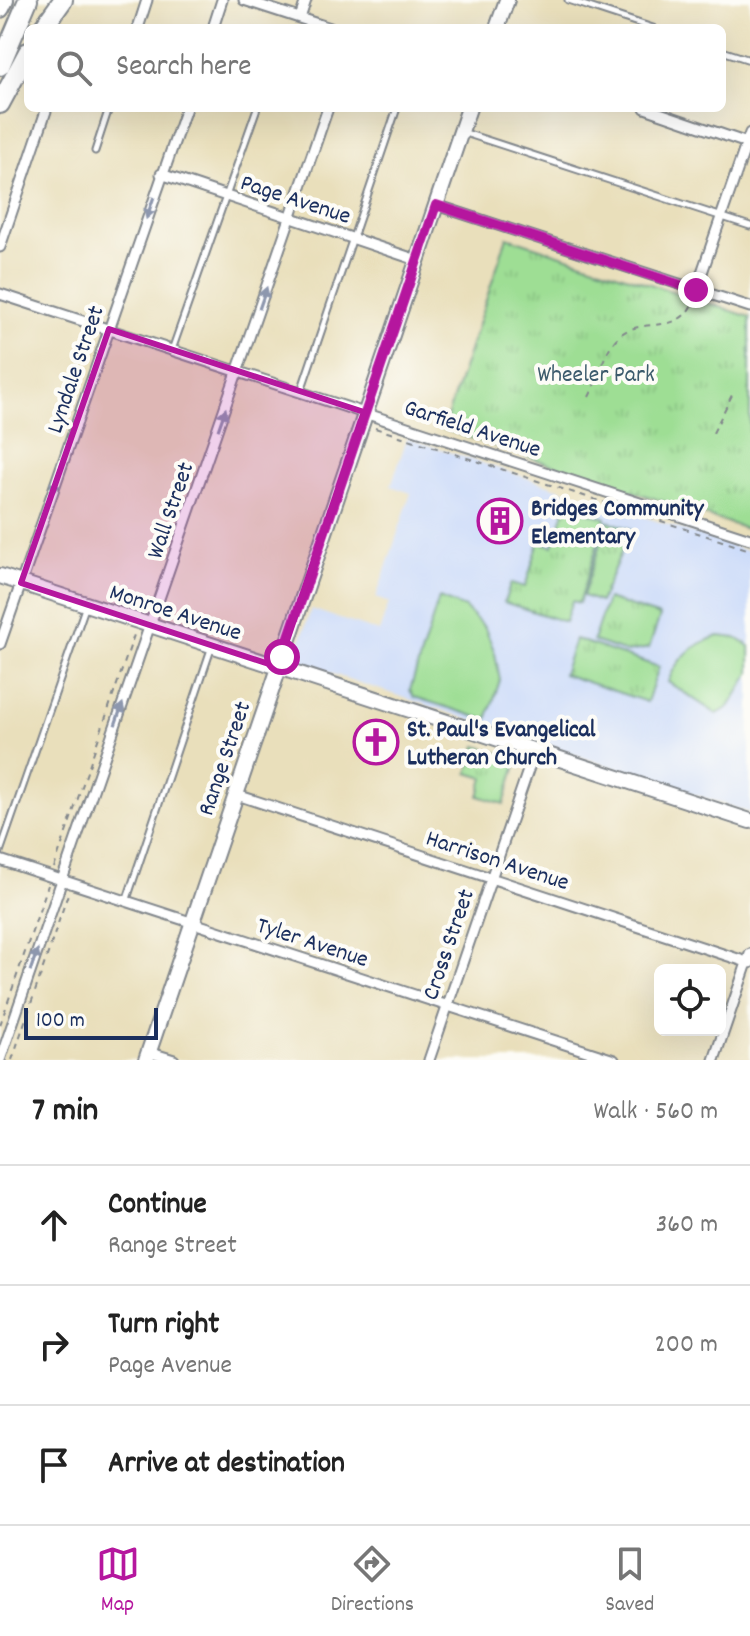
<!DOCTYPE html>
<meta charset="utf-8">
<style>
body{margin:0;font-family:Dekko,sans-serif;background:#f2f2f2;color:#222}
.controls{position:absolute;right:24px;bottom:24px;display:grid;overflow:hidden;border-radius:12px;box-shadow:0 8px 32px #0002}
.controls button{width:72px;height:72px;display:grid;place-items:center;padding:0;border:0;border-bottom:2px solid #e0e0e0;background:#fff;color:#222;font:40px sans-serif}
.scale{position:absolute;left:24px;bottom:20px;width:134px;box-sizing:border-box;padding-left:8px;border:4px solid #1b2f5e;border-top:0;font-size:22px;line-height:28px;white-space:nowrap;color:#1b2f5e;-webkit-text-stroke:6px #fdfcf7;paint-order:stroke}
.stop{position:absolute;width:24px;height:24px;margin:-18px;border:6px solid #b5179e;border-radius:50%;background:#fff}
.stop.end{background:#b5179e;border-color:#fff;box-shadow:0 2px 8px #0008}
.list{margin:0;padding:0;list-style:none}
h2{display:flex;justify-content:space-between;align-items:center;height:104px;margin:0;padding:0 32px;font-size:34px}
h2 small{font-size:26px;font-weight:400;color:#767676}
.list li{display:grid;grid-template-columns:52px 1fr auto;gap:24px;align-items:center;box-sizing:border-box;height:120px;padding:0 32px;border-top:2px solid #e0e0e0}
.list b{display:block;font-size:30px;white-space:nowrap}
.list p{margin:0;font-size:26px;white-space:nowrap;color:#767676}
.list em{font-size:26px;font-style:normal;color:#767676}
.icon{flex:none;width:44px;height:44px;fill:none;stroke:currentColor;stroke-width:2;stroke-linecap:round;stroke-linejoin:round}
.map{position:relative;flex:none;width:750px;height:1060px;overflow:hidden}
.search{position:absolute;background:#fff;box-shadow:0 8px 32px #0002;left:24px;right:24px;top:24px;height:88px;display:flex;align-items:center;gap:20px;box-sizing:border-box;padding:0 28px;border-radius:12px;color:#767676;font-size:30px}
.sheet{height:464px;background:#fff}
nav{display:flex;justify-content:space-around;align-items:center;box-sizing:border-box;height:112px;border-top:2px solid #e0e0e0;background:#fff;font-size:22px;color:#767676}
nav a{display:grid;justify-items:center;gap:4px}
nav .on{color:#b5179e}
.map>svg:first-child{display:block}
.built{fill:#ccdbf9}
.green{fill:#9ede94;stroke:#5c8679;stroke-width:2}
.park{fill:url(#park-tufts);stroke:#5c8679;stroke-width:2}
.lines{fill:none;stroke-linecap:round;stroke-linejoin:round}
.lane-casing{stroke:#82878c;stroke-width:9}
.street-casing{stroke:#82878c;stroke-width:13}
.secondary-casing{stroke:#82878c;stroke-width:18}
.highway-casing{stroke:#82878c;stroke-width:22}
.path{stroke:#82878c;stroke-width:2;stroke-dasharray:6 6;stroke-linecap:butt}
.lane{stroke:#fff;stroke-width:5}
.street{stroke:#fff;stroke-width:9}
.secondary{stroke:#fff;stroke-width:14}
.highway{stroke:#fff;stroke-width:18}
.oneway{fill:#8d97ae}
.route{stroke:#b5179e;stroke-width:10}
.marked{fill:#b5179e;fill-opacity:0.2;stroke:#b5179e;stroke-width:6;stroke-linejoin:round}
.labels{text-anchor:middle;stroke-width:8;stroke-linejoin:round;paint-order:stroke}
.street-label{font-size:24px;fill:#1b2f5e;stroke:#fdfcf7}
.park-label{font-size:24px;fill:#3c5b6c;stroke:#fdfcf7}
.poi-label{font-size:24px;font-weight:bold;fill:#1b2f5e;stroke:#fdfcf7;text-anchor:start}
</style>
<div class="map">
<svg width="750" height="1060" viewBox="0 0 750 1060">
<defs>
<pattern id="park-tufts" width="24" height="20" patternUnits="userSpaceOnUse" patternTransform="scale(2)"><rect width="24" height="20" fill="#9ede94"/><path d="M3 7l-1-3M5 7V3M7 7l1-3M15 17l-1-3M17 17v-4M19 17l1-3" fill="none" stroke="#88bf82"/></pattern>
</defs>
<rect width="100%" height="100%" fill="#fdfcf7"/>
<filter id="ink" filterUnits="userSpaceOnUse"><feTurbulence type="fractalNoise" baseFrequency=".0125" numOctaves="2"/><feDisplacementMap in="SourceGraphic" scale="16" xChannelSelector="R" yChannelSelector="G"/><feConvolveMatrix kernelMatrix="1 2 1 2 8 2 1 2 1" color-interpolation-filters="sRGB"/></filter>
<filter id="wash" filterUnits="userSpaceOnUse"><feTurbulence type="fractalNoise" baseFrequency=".006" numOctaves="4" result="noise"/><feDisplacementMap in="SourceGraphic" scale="32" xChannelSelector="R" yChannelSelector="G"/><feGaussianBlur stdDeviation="1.8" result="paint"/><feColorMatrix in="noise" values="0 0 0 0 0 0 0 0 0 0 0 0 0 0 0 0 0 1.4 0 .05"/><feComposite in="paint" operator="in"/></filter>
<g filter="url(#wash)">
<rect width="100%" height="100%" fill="#e9dfbb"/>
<path class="built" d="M407,438L750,552V813L294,661L311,609L379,632L389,603L376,598L411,493L391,486Z"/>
<path class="green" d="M439,598L465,608L485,628L495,653L500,680L487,720L414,697L410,690Z
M719,636L736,638L750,646V673L729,707L717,714L668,682C677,657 695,643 719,636Z"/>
<path class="park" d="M507,237L750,317V530L443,429Z
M566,505L606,518L579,603L572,601L565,622L504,602L511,583L525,587L539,542L553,546Z
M608,521L631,529L600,602L583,596Z
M607,599L660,616L649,648L627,652L593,641Z
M575,639L659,667L647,702L563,674Z
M477,746L518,759L504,804L479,796L484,778L468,773Z"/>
</g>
<g filter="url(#ink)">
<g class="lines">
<g class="lane-casing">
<path id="lane" d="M568,0L653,28
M722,51L750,60
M462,132L750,226
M95,151L109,108
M172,350L257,108
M301,391L397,108
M0,852L85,608
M126,902L212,646"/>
</g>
<g class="street-casing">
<path id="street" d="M244,0L330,28
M300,18L306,0
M138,28L147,0
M213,28L222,0
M645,108L750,144
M161,174L417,260
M436,205L750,307
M0,247L47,108
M696,290L750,133
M0,294L750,539
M0,644L186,108
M234,794L750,963
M0,860L614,1060
M148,1052L174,1060
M0,1060L328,108
M429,1060L535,750
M714,1060L750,954"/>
</g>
<g class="secondary-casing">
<path id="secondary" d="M497,28L507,0
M0,576L750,821
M146,1060L469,108"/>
</g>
<g class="highway-casing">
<path id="highway" d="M0,8L4,0
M43,28L63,0
M0,66L28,0
M0,104L28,52"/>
</g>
<path class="path" d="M589,397C599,378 603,351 619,336C643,315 679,338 694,300
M375,428L750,550
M713,433L732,395
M54,868L135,632
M0,1025L48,885
M12,1060L69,891"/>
<use href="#lane" class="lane"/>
<use href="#street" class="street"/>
<use href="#secondary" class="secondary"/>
<use href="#highway" class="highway"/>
</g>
<defs><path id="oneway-solid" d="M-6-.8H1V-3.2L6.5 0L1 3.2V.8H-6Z" transform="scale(2)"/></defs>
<g class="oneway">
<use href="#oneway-solid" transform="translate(150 208) rotate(109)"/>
<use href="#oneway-solid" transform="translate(263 298) rotate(-71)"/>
<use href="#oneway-solid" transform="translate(222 419) rotate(-71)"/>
<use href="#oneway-solid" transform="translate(56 482) rotate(109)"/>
<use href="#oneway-solid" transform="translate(119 714) rotate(-71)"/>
<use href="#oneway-solid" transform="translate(34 960) rotate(-71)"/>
</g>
</g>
<g class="lines" filter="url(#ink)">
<path class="route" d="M282,657L436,205L696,290"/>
</g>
<path class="marked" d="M109,329L364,412L278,667L21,583Z"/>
<defs>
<g id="building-ring" transform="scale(2.3)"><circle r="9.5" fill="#fdfcf7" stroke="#b5179e" stroke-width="1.5"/><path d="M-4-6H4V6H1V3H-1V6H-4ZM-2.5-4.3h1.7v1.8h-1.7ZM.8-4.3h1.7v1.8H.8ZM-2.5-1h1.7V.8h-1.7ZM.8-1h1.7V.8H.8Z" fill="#b5179e"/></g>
<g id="church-ring" transform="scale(2.3)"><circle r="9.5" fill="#fdfcf7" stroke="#b5179e" stroke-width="1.5"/><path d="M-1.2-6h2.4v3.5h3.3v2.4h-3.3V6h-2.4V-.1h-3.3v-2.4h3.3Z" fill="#b5179e"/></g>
</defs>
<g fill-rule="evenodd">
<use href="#building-ring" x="500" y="521"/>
<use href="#church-ring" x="376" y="742"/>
</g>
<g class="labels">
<g class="street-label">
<text transform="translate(296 198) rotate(18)" y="8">Page Avenue</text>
<text transform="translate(74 369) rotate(-71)" y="8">Lyndale Street</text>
<text transform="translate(473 427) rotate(18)" y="8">Garfield Avenue</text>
<text transform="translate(169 510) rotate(-71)" y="8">Wall Street</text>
<text transform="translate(176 611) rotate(18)" y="8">Monroe Avenue</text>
<text transform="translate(223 758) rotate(-71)" y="8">Range Street</text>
<text transform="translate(498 859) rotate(18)" y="8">Harrison Avenue</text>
<text transform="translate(313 941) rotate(18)" y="8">Tyler Avenue</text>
<text transform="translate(447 944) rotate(-71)" y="8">Cross Street</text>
</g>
<g class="park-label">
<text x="596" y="381">Wheeler Park</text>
</g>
<g class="poi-label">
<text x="531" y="515">Bridges Community<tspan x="531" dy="28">Elementary</tspan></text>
<text x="407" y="736">St. Paul's Evangelical<tspan x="407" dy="28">Lutheran Church</tspan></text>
</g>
</g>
</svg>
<div class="controls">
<button><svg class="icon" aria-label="locate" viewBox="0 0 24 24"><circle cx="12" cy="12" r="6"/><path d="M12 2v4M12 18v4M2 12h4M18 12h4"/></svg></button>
</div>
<div class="scale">100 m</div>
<div class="stop" style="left:282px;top:657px"></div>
<div class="stop end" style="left:696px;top:290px"></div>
<div class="search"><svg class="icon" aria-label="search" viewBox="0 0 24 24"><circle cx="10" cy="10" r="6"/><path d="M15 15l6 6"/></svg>Search here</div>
</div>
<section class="sheet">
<h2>7 min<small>Walk · 560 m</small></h2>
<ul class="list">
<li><svg class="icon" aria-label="ahead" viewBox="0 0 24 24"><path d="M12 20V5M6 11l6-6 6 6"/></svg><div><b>Continue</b><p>Range Street</p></div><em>360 m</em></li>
<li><svg class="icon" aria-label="right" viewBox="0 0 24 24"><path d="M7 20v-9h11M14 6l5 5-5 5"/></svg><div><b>Turn right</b><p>Page Avenue</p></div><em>200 m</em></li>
<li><svg class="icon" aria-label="arrive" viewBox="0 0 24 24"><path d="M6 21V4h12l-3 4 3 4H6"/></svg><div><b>Arrive at destination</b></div></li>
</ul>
</section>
<nav>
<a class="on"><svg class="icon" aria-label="map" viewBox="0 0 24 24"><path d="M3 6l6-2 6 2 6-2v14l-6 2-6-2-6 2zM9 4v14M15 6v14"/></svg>Map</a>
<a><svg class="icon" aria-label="directions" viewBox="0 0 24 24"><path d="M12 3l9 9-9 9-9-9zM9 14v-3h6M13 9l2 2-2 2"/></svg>Directions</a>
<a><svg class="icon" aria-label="saved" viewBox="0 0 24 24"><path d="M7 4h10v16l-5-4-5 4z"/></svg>Saved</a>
</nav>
